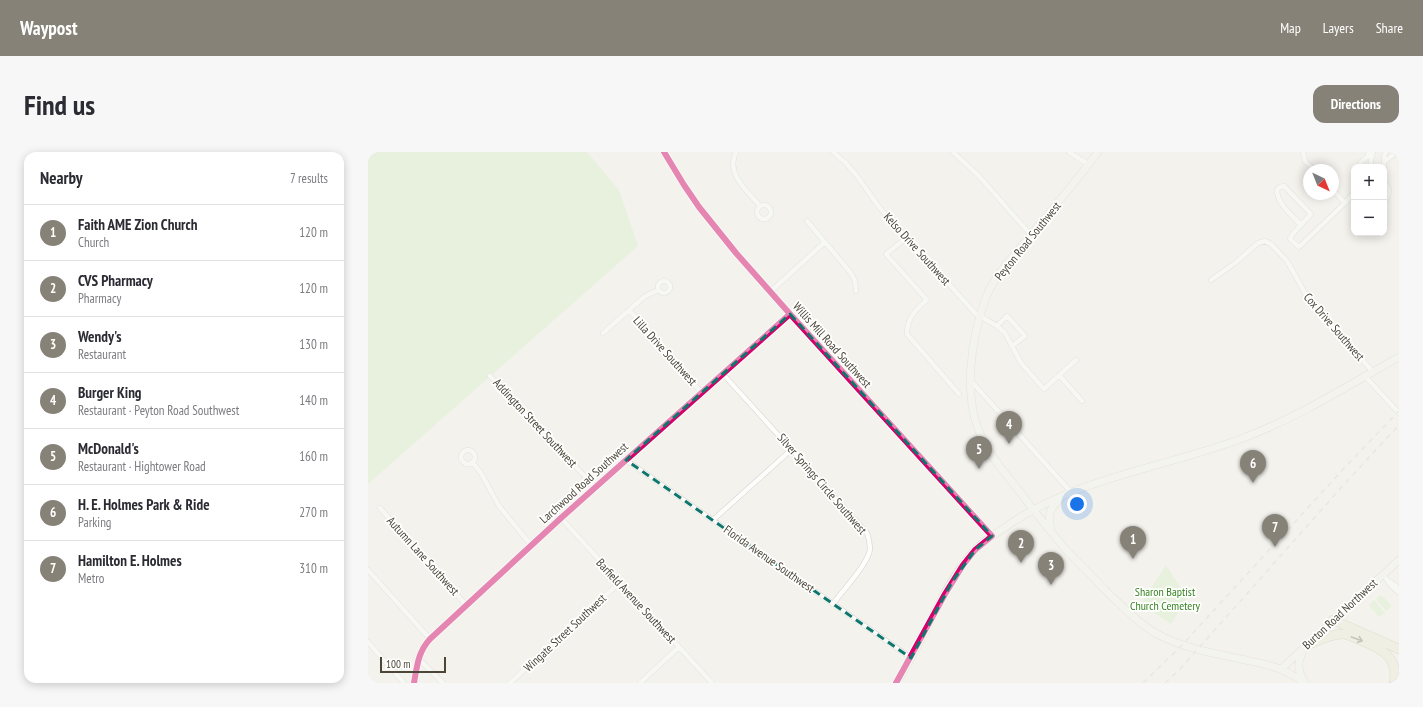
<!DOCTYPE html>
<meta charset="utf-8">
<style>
body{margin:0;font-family:"PT Sans Narrow",sans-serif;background:#f7f7f7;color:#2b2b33}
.controls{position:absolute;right:12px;top:12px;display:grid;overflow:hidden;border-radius:8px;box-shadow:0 2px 10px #0003}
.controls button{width:36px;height:36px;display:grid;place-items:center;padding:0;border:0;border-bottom:1px solid #e1e1e2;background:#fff;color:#2b2b33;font:20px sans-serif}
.compass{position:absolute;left:935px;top:12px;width:36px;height:36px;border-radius:50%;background:#fff;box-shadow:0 2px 10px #0003;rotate:137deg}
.scale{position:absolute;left:12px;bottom:10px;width:66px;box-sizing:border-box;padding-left:4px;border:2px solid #4b4637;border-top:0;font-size:11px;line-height:14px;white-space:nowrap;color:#4b4637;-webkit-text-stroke:3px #fff;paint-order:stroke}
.you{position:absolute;left:709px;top:352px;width:14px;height:14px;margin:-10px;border:3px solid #fff;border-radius:50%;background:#1a73e8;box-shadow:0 0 0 6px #1a73e833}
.badge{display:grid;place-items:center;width:26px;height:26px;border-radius:50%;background:#868277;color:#fff;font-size:13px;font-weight:700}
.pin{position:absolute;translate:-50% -33px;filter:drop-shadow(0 1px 2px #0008)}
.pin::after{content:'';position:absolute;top:21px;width:14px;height:12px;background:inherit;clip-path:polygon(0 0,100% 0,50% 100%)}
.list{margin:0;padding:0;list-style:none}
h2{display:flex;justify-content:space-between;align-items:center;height:52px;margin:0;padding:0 16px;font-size:17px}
h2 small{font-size:13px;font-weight:400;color:#7c7c81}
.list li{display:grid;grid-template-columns:26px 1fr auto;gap:12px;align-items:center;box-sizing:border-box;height:56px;padding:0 16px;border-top:1px solid #e1e1e2}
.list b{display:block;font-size:15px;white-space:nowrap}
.list p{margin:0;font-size:13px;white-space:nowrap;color:#7c7c81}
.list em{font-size:13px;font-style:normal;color:#7c7c81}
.map{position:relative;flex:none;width:1031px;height:531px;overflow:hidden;border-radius:12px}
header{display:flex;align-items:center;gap:24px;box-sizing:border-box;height:56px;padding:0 20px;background:#868277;color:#fff}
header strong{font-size:19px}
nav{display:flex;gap:22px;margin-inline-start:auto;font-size:14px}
.intro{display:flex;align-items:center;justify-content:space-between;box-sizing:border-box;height:96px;padding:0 24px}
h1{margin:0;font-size:28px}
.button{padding:10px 18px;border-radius:12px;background:#868277;color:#fff;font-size:14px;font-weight:700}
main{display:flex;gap:24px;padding:0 24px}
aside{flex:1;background:#fff;border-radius:12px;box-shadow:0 2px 10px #0003}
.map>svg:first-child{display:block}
.green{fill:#dbf0cb}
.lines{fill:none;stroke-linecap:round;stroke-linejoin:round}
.street-casing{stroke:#d1d0ca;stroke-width:5.5}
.secondary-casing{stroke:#d3d1c3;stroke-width:8}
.highway-casing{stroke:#cdc4a6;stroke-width:10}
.street{stroke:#fdfdfc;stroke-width:4.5}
.secondary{stroke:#f7f6f0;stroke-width:7}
.highway{stroke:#edeada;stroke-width:9}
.rail{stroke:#dadad9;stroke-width:1.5;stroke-dasharray:5 5;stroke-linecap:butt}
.cycleway-casing{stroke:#fff;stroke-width:8}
.cycleway{stroke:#d6006c;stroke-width:6}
.oneway{stroke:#949080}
.marked{fill:none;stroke:#0f766e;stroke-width:3;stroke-dasharray:8 5;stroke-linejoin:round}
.labels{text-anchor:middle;stroke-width:3.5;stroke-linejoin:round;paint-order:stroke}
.street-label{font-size:12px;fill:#4b4637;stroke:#fff}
.park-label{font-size:12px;fill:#398423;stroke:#fff}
</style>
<header>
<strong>Waypost</strong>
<nav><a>Map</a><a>Layers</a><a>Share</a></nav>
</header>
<div class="intro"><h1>Find us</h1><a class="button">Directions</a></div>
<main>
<aside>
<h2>Nearby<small>7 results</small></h2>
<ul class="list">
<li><span class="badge">1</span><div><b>Faith AME Zion Church</b><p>Church</p></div><em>120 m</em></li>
<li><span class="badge">2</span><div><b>CVS Pharmacy</b><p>Pharmacy</p></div><em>120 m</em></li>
<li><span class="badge">3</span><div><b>Wendy's</b><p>Restaurant</p></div><em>130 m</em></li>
<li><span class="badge">4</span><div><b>Burger King</b><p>Restaurant · Peyton Road Southwest</p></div><em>140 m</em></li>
<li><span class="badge">5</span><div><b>McDonald's</b><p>Restaurant · Hightower Road</p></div><em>160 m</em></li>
<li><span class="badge">6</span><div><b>H. E. Holmes Park &amp; Ride</b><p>Parking</p></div><em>270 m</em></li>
<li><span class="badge">7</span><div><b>Hamilton E. Holmes</b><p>Metro</p></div><em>310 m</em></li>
</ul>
</aside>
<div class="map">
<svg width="1031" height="531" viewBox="0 0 1031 531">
<rect width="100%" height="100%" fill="#f3f2ed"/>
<path class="green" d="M0,0H219L251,38L270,94L0,332Z
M798,413L819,446L803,472L773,452Z
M1013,443L1024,454L1018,459L1008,447Z
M1006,448L1017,461L1011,465L1001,453Z"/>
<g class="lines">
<g class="street-casing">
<path id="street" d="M368,0C357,21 380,40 392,54
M465,0L478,11L489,24L511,55L608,162L629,174L637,181L653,211L676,237L708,208
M585,0L610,23L663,83
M701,0L721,13
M935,0L937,9L946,18
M300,7C340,75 396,134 449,192C507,256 565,320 624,384
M1017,9L1029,0
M992,15V11L1000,4L1001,0
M1003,15V8L1005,0
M1016,15V4L1018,0
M1016,31C1024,37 1021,43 1016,50
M965,38L977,51
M389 60a7 7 0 1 1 14 0a7 7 0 1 1-14 0Z
M439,69L483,121L487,129L488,139
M933,73C924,63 909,52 909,38L912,35L916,34L943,62C936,70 928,77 922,86L923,88L931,95L980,48L986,40
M538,86L518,102L559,148C547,158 539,166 539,182L591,242
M843,128L867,111L890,91L897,89L903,92L919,109L926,121L939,145L1005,220
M290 135a6 6 0 1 1 12 0a6 6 0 1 1-12 0Z
M402,140L457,90
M261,158L334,241
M629,174L639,164L657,184L644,194
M235,181L276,145L290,138
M355,222L499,381C501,386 502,391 502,397C501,411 474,439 465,452
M691,223L714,249
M122,224L227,335
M997,224L1031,261
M603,229L703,340
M93 305a7 7 0 1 1 14 0a7 7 0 1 1-14 0Z
M258,308L543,506
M104,310L113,321L131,354L163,393
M12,356L98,453
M193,366L344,531
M345,368L424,297
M0,418L62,487
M1015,423C1021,429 1023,436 1031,440
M1022,430C1027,432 1029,434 1030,440
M0,490L36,531
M51,507L75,531
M46,531C49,514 50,500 62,487L193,366L422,162
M142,531L251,431
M272,531L311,495"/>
</g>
<g class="secondary-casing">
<path id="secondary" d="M730,0L706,31L637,114C630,123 623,133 618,145C603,186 594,245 614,286C623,305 636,320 649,336C665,358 682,379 700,400C713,413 726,426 738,439C754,454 770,471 789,482C815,496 844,501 873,507C886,510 901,512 914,518C922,521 930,527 937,531
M683,379C680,364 680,358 692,347
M935,498C929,513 929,517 937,531
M913,517L1031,408
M528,531C557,489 572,437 606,399C614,390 626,383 636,376C708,325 797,316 878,285C932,264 981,233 1031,205"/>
</g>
<g class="highway-casing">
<path id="highway" d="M965,468L1031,497
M939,493C950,489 962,482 974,482C980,482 987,486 992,488C1013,496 1031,505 1026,531"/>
</g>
<use href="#street" class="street"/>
<use href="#secondary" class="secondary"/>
<use href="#highway" class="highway"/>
<path class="rail" d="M775,531L814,493L980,312L1031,259
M797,531L812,517L981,327L1031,273"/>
<g class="cycleway-casing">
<path id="cycleway" d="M296,0L316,33L331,55L368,101L422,162L624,384L607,398L595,413L577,442L528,531
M46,531C49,514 50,500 62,487L193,366L422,162"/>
</g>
<use href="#cycleway" class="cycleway"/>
</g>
<defs><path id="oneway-shaft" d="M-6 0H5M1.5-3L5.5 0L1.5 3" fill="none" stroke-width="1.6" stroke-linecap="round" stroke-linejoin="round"/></defs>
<use class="oneway" href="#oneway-shaft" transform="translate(989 487) rotate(20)"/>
<path d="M0 0H1031V531H0ZM422,162L624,384L607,398L584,430L543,506L258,308Z" fill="#f3f2ed" fill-opacity=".55" fill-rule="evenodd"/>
<path class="marked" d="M422,162L624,384L607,398L584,430L543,506L258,308Z"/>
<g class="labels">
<g class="street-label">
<text transform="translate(660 89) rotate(-51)" y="4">Peyton Road Southwest</text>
<text transform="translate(549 97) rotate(48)" y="4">Kelso Drive Southwest</text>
<text transform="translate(966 175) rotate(49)" y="4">Cox Drive Southwest</text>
<text transform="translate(464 193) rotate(48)" y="4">Willis Mill Road Southwest</text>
<text transform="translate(297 199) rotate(48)" y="4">Lilla Drive Southwest</text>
<text transform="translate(167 271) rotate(47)" y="4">Addington Street Southwest</text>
<text transform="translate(216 331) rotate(-42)" y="4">Larchwood Road Southwest</text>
<text transform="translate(454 332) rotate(49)" y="4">Silver Springs Circle Southwest</text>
<text transform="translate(55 404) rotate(48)" y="4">Autumn Lane Southwest</text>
<text transform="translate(401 407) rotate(35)" y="4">Florida Avenue Southwest</text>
<text transform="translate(268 449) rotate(47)" y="4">Barfield Avenue Southwest</text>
<text transform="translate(972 462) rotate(-43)" y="4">Burton Road Northwest</text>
<text transform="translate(197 481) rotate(-43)" y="4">Wingate Street Southwest</text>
</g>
<g class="park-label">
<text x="797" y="444">Sharon Baptist<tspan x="797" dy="14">Church Cemetery</tspan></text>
</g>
</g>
</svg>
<div class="controls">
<button>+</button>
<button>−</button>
</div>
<svg class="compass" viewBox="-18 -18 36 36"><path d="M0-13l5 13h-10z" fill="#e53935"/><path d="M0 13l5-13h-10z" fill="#7c7c81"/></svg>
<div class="scale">100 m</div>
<div class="you"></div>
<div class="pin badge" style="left:765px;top:407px">1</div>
<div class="pin badge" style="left:653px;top:411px">2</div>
<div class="pin badge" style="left:683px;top:433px">3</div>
<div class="pin badge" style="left:641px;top:292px">4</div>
<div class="pin badge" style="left:611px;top:317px">5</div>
<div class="pin badge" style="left:885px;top:331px">6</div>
<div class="pin badge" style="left:907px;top:395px">7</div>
</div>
</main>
